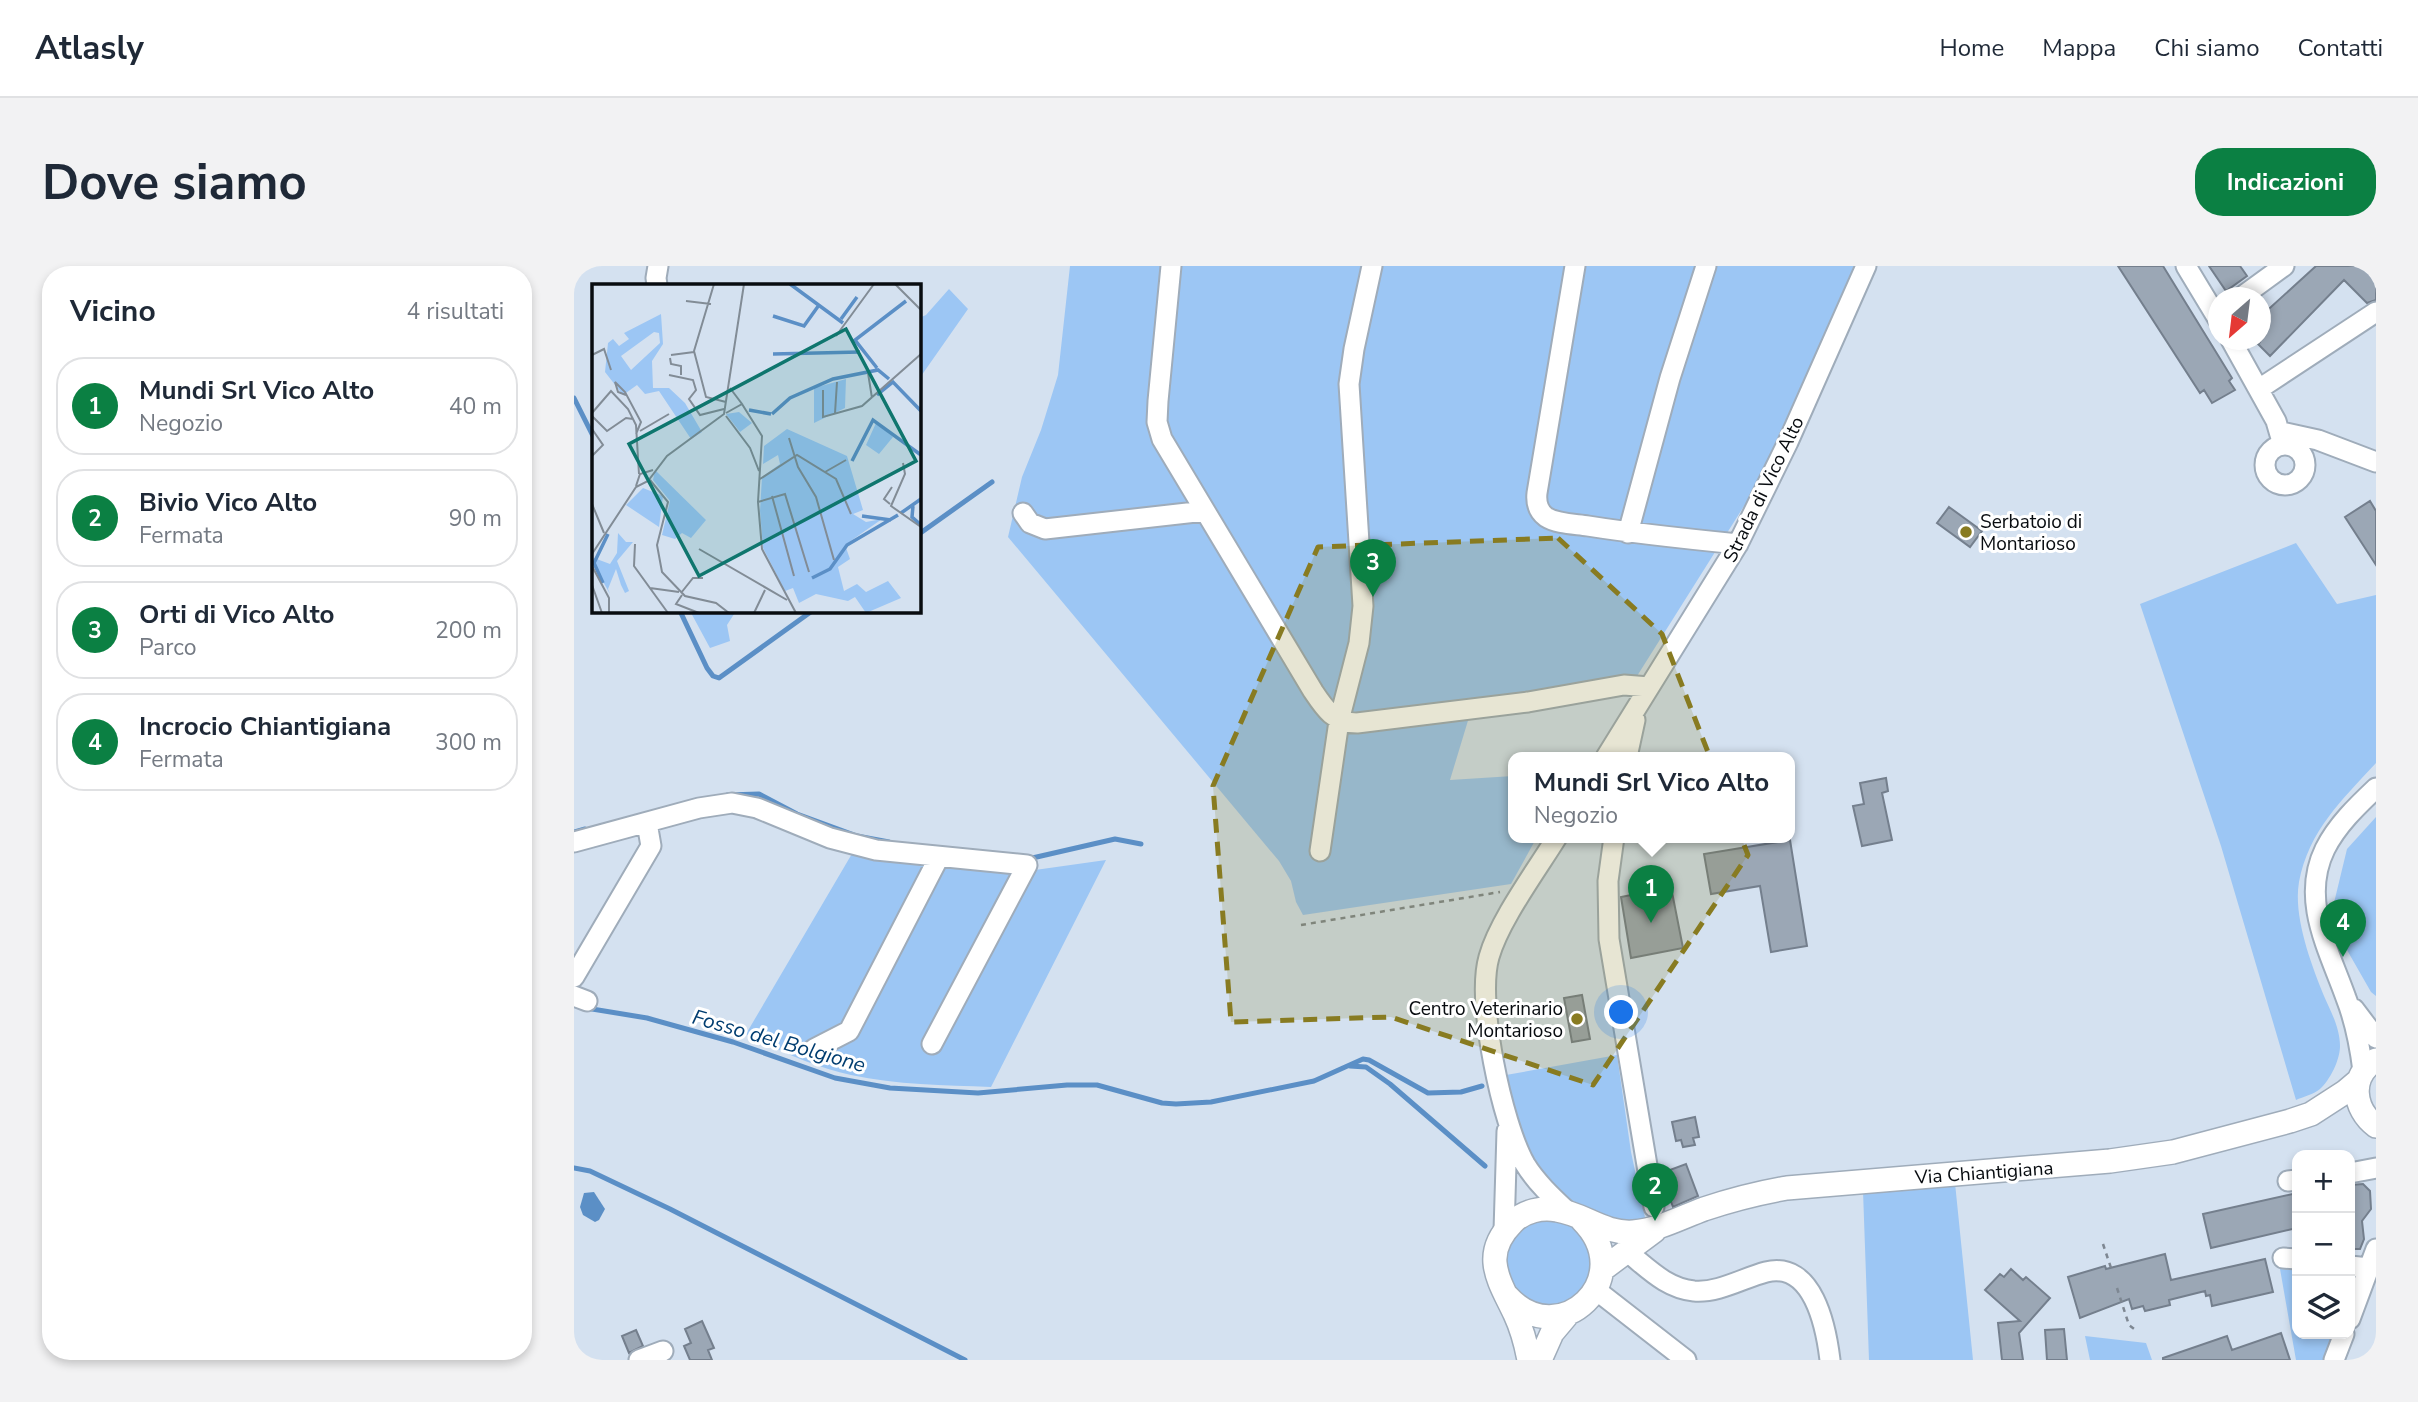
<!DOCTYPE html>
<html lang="it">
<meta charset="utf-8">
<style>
body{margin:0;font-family:"Nunito Sans",sans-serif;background:#f2f2f3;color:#1f2937}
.controls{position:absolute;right:21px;bottom:21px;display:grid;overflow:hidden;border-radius:14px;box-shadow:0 4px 10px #0003}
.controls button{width:63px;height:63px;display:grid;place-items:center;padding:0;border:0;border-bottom:2px solid #e0e1e3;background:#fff;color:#1f2937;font:35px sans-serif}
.compass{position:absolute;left:1634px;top:21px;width:63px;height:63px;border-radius:50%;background:#fff;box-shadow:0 4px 10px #0003;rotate:208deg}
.you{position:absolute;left:1048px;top:747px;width:24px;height:24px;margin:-18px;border:5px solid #fff;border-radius:50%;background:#1a73e8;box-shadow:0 0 0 10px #1a73e833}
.badge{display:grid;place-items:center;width:46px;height:46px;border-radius:50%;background:#0b8043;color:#fff;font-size:23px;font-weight:700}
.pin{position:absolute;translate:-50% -58px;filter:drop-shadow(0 2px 4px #0008)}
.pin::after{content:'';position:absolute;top:37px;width:24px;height:21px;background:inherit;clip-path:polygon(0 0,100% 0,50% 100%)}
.popup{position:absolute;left:934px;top:486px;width:287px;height:91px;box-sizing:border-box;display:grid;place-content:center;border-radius:14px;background:#fff;filter:drop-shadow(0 2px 5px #0005);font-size:23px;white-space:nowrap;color:#747a83}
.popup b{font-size:26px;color:#1f2937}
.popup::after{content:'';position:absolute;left:50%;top:100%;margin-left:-14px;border:14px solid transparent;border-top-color:#fff}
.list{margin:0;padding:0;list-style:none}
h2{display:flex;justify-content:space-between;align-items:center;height:91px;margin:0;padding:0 28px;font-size:30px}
h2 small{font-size:23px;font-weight:400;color:#747a83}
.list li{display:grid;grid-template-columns:46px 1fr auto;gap:21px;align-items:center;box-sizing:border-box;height:98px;margin:0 14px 14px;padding:0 14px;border:2px solid #e0e1e3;border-radius:28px}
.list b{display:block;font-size:26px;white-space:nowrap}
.list p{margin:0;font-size:23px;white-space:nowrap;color:#747a83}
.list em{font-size:23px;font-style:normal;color:#747a83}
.icon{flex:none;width:38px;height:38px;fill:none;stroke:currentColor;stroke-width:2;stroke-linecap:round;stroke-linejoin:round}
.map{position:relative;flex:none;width:1802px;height:1094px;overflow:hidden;border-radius:28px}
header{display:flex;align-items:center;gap:42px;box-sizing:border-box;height:98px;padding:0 35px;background:#fff;border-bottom:2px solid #e0e1e3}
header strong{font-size:33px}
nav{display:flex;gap:38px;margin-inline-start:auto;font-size:24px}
.intro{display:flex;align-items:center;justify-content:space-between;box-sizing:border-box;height:168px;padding:0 42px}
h1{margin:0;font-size:49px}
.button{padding:18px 32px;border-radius:28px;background:#0b8043;color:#fff;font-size:24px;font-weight:700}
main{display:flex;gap:42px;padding:0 42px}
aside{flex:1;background:#fff;border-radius:28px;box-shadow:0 4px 10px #0003}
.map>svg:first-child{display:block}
.green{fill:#9cc6f4}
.water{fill:#5b8fc6}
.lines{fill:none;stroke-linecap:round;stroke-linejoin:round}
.stream{stroke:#5b8fc6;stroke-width:5}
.building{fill:#9ba7b5;stroke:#747f8d;stroke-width:2}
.minor-casing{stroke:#9facba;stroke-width:23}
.major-casing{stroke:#9facba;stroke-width:26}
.path{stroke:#7e8792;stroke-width:2.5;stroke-dasharray:5 5;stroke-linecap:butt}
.minor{stroke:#fff;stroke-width:19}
.major{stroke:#fff;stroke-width:23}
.marked{fill:#887b21;fill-opacity:0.2;stroke:#887b21;stroke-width:5;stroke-dasharray:14 9;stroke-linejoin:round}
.poi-dot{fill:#887b21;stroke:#fff;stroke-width:2.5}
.labels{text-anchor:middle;stroke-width:6;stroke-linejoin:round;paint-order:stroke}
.street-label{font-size:19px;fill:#080c10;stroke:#fff}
.poi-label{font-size:19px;fill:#080c10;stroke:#fff;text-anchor:start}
.water-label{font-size:21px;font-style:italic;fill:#003d70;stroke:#fff}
.inset-river{fill:none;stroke:#5b8fc6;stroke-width:3.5}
.inset-road{fill:none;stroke:#828c96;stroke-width:2}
.view{fill:#0f766e;fill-opacity:0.15;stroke:#0f766e;stroke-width:3.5}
.inset-edge{fill:none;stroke:#080c10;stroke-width:3.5}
</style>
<header>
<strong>Atlasly</strong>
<nav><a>Home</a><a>Mappa</a><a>Chi siamo</a><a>Contatti</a></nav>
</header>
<div class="intro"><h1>Dove siamo</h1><a class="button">Indicazioni</a></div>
<main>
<aside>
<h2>Vicino<small>4 risultati</small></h2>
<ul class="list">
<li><span class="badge">1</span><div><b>Mundi Srl Vico Alto</b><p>Negozio</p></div><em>40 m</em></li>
<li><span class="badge">2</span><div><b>Bivio Vico Alto</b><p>Fermata</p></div><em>90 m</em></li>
<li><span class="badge">3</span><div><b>Orti di Vico Alto</b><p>Parco</p></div><em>200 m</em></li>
<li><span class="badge">4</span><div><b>Incrocio Chiantigiana</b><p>Fermata</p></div><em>300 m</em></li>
</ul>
</aside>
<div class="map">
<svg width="1802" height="1094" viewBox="0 0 1802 1094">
<rect width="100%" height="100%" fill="#d4e1f0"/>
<path class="green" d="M496,0H1280L1187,213L1053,426L896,448L876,514L939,510V571H963L937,618L729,649L722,636L717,615L705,595L434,271L448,211L467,164L484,109Z
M375,23L394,43L345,113V52L352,49Z
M1722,277L1763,338L1802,329V497C1768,534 1735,564 1725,616C1719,650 1737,698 1750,730C1757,746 1766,762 1766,780C1766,794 1756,814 1746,823C1740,828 1729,831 1722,834L1647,580L1566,338Z
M116,345H162L153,359L156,375L136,382Z
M1802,551V730L1797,726L1773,684L1759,641L1773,583Z
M279,586L461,604L532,594L417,821C370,819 323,819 277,809C241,801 205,785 172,768Z
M1043,789L1057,886L1072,956L1052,958L1030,953L977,922L947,874L932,809Z
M1381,917L1399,1094H1295L1289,925Z
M931 996a44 44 0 1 1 88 0a44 44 0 1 1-88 0Z
M1706,1003L1723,1004V1068H1761L1750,1094H1722Z
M1511,1070L1572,1077L1578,1094H1516Z"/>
<path class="water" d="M20,926L31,943L25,954L21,956L9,949L6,941L10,927Z"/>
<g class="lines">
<path class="stream" d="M0,132L19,170
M345,268L418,216
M106,345L133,402L139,410L145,412L238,345
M153,529L185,528L223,548L283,570L315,576
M0,566L11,563
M454,593L541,573L567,578
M12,742L73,752L159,776L261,812L316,822L404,827L493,819H523L588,837L602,838L637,836L740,815L789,793L795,794L854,827L887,826L908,820
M776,800L792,801L816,818L911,900
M0,902L16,905L96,943L391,1094"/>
</g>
<path class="building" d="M1544,0H1589L1658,112L1655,115L1661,124L1638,137L1630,124L1626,127Z
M1635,0H1666L1673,10L1652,25Z
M1742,0H1802V34L1793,37L1770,14L1696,90L1684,78L1686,76V51Z
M1796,235L1802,245V299L1771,251Z
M1375,241L1408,265L1396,281L1363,257Z
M1312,512L1314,525L1308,527L1318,574L1288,580L1279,540L1290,538L1286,517Z
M1216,574L1233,680L1197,686L1186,620L1137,628L1130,588Z
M1097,621L1109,682L1057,692L1047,631Z
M1008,729L1016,773L998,776L990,732Z
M1121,851L1125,871L1119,872L1121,879L1109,881L1107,874L1102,875L1098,856Z
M1112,898L1124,930L1099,941L1092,922L1099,920L1093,905Z
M1789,918L1796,925L1797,943L1788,955L1790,973L1786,983H1776V919Z
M1723,927V962L1637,982L1629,948Z
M1591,988L1597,1014L1691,993L1699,1026L1638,1040L1636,1029L1632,1030L1631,1025L1595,1034L1596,1039L1571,1045L1569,1040L1558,1043L1555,1033L1506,1052L1494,1011L1531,1000L1532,1003Z
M1437,1003L1449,1014L1452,1011L1476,1032L1445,1067L1449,1094H1428L1424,1057L1446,1055L1411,1024L1426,1008L1430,1011Z
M128,1055L140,1082L134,1084L138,1094H116L110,1080L117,1077L111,1063Z
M1490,1063L1493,1094H1473L1471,1064Z
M62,1064L69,1080L55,1087L48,1070Z
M1707,1067L1716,1094H1589V1092L1653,1070L1658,1084Z"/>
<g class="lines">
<g class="minor-casing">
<path id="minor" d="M597,0L584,135L583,156L588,173L739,425C751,443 760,457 783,457L954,436L1050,419L1075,421
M1001,0L963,227C962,236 964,245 972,251C983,258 1001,258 1014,260C1064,268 1114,273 1164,278
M1612,0L1644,53
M83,19L82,12L84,0
M1666,32L1710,0
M1657,74L1702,155L1709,179
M1685,123L1802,46
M1707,166L1744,174L1802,196
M1691 199a20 20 0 1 1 40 0a20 20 0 1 1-40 0Z
M449,247L456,257L471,263L631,245
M1054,267L1096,112L1132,0
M1032,491L1164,278L1214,176L1292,0
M1053,491L1061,454
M983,571C962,605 925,655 915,691C902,736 928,857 951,898C962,916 978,931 993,945
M1040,571L1034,615L1035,673L1080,941
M0,576L125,542L158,537L183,542L256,572L302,584L453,599L358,778
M746,585L765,455L785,377L789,340L775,118L780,83L798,0
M0,711L77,580L73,557
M0,730L13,735
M1780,743L1802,772
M240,783L275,765L365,591
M1789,805C1786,781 1781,755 1772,732C1755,684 1726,634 1751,583C1763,559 1783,540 1802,522
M1776,907L1802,902
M1714,915L1723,914
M930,965L933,865
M1052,985C1073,1001 1091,1022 1120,1025C1145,1027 1169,1012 1192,1006C1239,994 1252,1061 1256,1094
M1709,992L1723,993
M1776,1000L1795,1002
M1022,1024L1112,1094
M1776,1053L1802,983
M65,1094L89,1085
M1760,1094L1770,1068"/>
</g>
<g class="major-casing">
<path id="major" d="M1802,794C1775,810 1779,843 1802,860
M1029,1003L1080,965
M933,1030C985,1088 1066,1012 1008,954
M955,1094C952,1078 948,1063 941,1048C925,1014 906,989 939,956C950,945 968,941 983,944C1010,948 1030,968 1059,966C1084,964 1106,952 1130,943C1157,934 1184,927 1213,922L1536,895L1599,886L1716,855L1737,848L1771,826L1784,815
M966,1094L978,1067L994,1048"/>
</g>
<path class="path" d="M727,659L926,626
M1529,978L1537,1002
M1543,1022L1555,1059L1563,1065"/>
<use href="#minor" class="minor"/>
<use href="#major" class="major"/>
</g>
<path class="marked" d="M984,272L1088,368L1174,589L1019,819L817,751L657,756L639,520L744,281Z"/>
<g class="poi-dot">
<circle cx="1392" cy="266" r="7"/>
<circle cx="1003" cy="753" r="7"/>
</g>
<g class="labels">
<g class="street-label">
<text transform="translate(1189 223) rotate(-64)" y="7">Strada di Vico Alto</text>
<text transform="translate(1410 906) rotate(-4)" y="7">Via Chiantigiana</text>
</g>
<g class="poi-label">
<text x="1406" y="262">Serbatoio di<tspan x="1406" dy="22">Montarioso</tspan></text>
<text x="989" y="749" text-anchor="end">Centro Veterinario<tspan x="989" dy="22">Montarioso</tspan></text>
</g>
<g class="water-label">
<text transform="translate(205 775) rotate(16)" y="7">Fosso del Bolgione</text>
</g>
</g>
<g transform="translate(18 18)">
<rect width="329" height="329" fill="#d4e1f0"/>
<path d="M69,30L71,60L60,77L61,104H77L93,119L110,148L99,155L67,107L53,110L45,101L31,111L13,88L16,59L21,55L27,62L37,55L32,49ZM62,48L67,49L68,59L39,86L29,72ZM254,95L253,124L222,139V104ZM147,128L160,139L148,148L134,130ZM284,139L301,153L287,170L274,161ZM195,145L255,172L271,226L261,230L274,238L290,235L253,261L258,275L246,283L252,307L265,300L274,308L296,297L309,314L274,329L263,313L256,317L224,310L207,319L201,304L193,307L171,264L168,227L170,193L188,180L186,171L171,180L172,162ZM63,186L114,236L99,254L90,249L83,255L70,251L78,217L61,196ZM51,204L71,212L67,243L34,221ZM26,249L34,258H41L25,277L37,307L33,309L29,301L24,285L16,305L18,310L0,278L2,274L18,280L25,269Z" fill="#9cc6f4" fill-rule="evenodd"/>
<path class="inset-river" d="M198,0L251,39M181,32L212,42L227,21M249,35L265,13M181,70L268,68M285,84L263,56L314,17M285,111L301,98L329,127M157,126L179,130M180,130L198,114L241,95L286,86L297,95M260,177L281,136L329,171M321,222L320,233L329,241M309,229L329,215M270,232L299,236M220,294L238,285L255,261L306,231M11,299L2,279L16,250"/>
<path class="inset-road" d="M122,0L102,67L114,113L134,118M303,0L329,26M94,17L119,20M244,52L282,0M0,71L12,65L19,86M79,71L102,68M78,74L79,80L89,82V91M276,89L280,114M77,91L101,96L104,106L97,115L108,131L132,125M231,106V133L270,122L329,70M34,111L26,108L23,98L33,108L49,138L44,150M150,120L170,152L166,218L170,265L204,329M0,129L19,107L36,125L44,141L47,190M134,129L150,120L138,104M243,129L245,98M0,132L15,147L34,134L41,135M134,132L158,164L167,187M0,145L11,161L0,172M48,147L77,130M197,154L206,183L224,213L242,276M311,179L313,190L299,222L329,243M233,188L254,176M168,195L205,171L244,195L259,230M58,196L76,218L65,261L70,288L93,312L124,319L137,329M44,202L48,190L61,186M180,212L202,292M166,218L193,210L217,288M0,220L12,249M298,220L292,215L300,203M43,260L42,282L76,329M107,265L195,316M0,270L44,203L56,197L75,172L132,130L152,0M0,282L17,314V329M0,301L10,329M58,304L87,308M89,309L101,294H111M90,311L84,320L107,329M162,329L173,306"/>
<path class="view" d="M254,45L324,177L107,292L37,160Z"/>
<rect width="329" height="329" class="inset-edge"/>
</g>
</svg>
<div class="controls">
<button>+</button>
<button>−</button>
<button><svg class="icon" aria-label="layers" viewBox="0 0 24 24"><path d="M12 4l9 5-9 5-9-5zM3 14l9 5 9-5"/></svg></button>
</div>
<svg class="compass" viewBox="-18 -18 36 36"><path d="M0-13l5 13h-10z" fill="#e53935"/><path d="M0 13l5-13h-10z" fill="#747a83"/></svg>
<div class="you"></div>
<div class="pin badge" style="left:1077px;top:657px">1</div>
<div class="popup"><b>Mundi Srl Vico Alto</b>Negozio</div>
<div class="pin badge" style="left:1081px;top:955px">2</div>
<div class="pin badge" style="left:799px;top:331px">3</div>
<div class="pin badge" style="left:1769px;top:691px">4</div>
</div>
</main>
